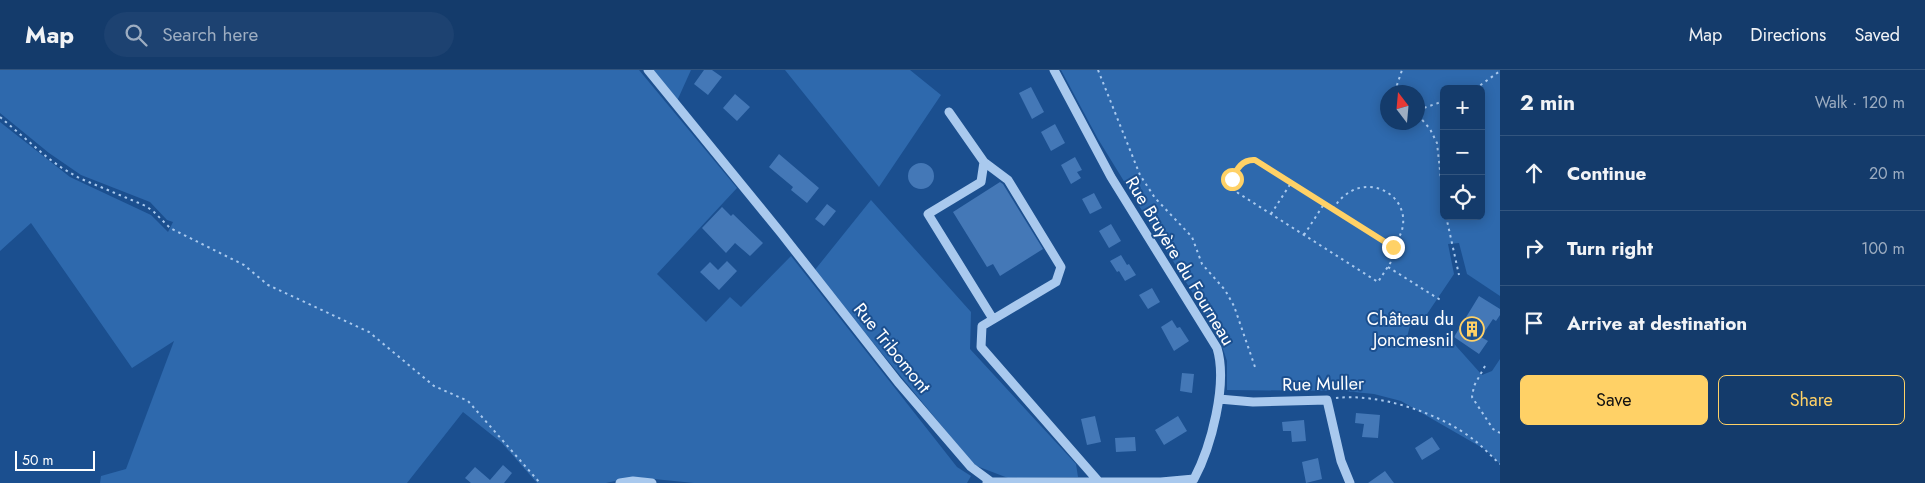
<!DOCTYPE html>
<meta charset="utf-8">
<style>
body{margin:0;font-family:Jost,sans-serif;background:#1d4271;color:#f1f3f6}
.controls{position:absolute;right:15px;top:15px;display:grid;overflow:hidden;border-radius:8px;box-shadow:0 2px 12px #0003}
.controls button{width:45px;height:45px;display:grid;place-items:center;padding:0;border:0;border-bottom:1px solid #33557e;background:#143b6b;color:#f1f3f6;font:25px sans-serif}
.compass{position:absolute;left:1380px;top:15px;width:45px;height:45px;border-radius:50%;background:#143b6b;box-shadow:0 2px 12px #0003;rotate:344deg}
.scale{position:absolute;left:15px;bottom:12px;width:80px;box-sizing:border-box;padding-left:5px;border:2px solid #fff;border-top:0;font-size:14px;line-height:18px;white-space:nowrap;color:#fff;-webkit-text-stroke:4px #1b4f8f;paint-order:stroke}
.stop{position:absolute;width:15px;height:15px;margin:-11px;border:4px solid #ffd166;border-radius:50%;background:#fff}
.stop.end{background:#ffd166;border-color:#fff;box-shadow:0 1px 5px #0008}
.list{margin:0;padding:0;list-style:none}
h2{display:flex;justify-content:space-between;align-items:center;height:65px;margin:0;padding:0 20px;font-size:21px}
h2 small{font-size:16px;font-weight:400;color:#9dadc1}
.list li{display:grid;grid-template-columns:32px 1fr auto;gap:15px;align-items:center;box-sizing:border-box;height:75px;padding:0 20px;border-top:1px solid #33557e}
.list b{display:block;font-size:19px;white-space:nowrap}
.list em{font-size:16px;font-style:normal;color:#9dadc1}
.actions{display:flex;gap:10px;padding:15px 20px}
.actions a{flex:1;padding:11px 0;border:1px solid #ffd166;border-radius:8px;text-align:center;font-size:18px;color:#ffd166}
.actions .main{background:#ffd166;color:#111}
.icon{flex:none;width:28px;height:28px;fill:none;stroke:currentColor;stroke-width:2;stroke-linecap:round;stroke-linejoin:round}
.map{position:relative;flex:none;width:1500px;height:413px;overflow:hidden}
header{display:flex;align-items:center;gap:30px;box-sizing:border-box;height:70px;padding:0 25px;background:#143b6b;border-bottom:1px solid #33557e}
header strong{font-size:24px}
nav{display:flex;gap:28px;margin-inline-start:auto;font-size:18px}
.search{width:350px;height:45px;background:#1d4271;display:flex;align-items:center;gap:12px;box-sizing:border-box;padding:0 18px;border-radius:28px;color:#9dadc1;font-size:19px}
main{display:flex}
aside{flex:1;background:#143b6b}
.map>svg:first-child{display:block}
.green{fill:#2e69ad;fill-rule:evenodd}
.building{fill:#4478b7}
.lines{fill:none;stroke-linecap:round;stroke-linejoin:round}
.path{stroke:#a9c9ee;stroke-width:2;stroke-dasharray:2.5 4;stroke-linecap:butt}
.minor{stroke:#a9c9ee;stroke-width:9}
.route{stroke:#ffd166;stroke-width:6}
.labels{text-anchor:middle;stroke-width:4;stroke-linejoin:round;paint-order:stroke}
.street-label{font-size:18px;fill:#fff;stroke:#1b4f8f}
.poi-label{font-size:18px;fill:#fff;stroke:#1b4f8f;text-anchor:end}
</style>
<header>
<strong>Map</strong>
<div class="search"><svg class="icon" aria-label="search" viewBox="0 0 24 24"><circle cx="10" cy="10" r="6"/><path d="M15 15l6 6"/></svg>Search here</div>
<nav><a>Map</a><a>Directions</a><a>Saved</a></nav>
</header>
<main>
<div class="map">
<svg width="1500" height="413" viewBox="0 0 1500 413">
<rect width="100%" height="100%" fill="#1b4f8f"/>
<path class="green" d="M0,0H639L737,118L657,204L706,252L730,227L741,237L791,186L957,397L971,406L967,413H694L634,407L606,413H537L502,373L463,342L407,413H100L101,406L126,399L174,271L132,298L31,153L0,181V52L70,107L151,145L168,162L173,152L167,150L150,132L81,105L49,83L0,43Z
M653,0H691L677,31Z
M785,0H910L941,25L879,117Z
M1061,0H1500V226L1467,204L1459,173L1448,174L1454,204L1423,250L1411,252L1407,267L1416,276L1448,267L1482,305L1492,301L1500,289V394L1486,380L1401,331L1374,324L1344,321L1227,320V291L1218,264L1098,69ZM1444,19H1481V146H1444ZM1388,22H1418V52H1388Z
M871,130L971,242L970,279L1076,394L1078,407L1008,408L974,395L814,201Z"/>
<path class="building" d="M704,0H712L722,7L708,25L694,14Z
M1031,17L1044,42L1032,49L1019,23Z
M735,24L750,37L737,51L723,38Z
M1055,54L1065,73L1051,81L1041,62Z
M779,84L819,118L807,133L791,120L793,117L769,97Z
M1075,87L1082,100L1077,102L1081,108L1071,114L1061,95Z
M908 106a13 13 0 1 1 26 0a13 13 0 1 1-26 0Z
M1000,112L1003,114L1043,179L1000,206L993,194L987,197L953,142Z
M1094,123L1102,138L1090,144L1082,129Z
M827,134L836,141L824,156L815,149Z
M722,137L731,146L733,144L763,173L750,186L735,173L726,183L702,158Z
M1111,154L1121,171L1109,178L1099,161Z
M1121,185L1127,195L1129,194L1136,205L1125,211L1119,201L1117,202L1110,191Z
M727,191L737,201L719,220L700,202L710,192L718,200Z
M1152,218L1160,232L1148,239L1139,225Z
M1479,226L1500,239V245L1496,251L1493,249L1481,267L1488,271L1479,284L1454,267Z
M1172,250L1177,258L1180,257L1189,271L1174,281L1161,257Z
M1182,303L1194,304L1192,323L1180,321Z
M1356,343L1380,345L1378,368L1362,367L1364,354L1355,353Z
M1095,346L1101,372L1087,375L1081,349Z
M1178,346L1187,361L1164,375L1155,360Z
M1304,350L1306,371L1292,372L1291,361H1283L1282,352Z
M1135,367L1136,381L1116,382L1115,368Z
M1432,367L1440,379L1422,390L1415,378Z
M1318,388L1322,409L1306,413L1302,392Z
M503,395L512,403L504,413H471L465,408L475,397L490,410Z
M1385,401L1394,413H1368Z"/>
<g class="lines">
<path class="path" d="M1098,0L1140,105L1155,128L1192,167L1202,194L1225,220L1234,236L1255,297
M1475,19L1500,1
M1396,22L1397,15L1402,0
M1418,40L1444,31
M1383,41L1388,42
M1418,45L1430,59L1437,73L1444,137
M0,47L48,88L62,98L79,108L146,136L154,142L170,158L244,195L268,215L369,262L434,316L468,331L540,413
M1249,90H1255L1398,181L1378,212L1238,123C1228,111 1235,96 1249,90Z
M1333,139C1360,95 1415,124 1401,163C1399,168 1395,173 1393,177
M1271,144L1291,113
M1446,146L1459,205
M1304,165L1324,134
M1388,197L1442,231
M1485,296L1474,316L1472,327L1493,359L1500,363
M1336,328C1379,323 1440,343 1474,370C1483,377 1491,386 1500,394"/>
<path class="minor" d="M648,0L781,163L898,312L971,397L990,411
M1054,0L1111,107L1217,278C1228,314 1211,377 1194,409
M949,42L984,92L1008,110L1061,197L1056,212L982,256L981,277L1099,412
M984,92L981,112L928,144L993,249
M1219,329L1253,332L1327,330L1341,391L1350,413
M987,412H1161L1194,409
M620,413L633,411L652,413"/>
</g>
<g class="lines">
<path class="route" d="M1232,109C1237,99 1242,89 1255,90L1393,177"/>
</g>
<defs>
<g id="building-ring" transform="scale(1.25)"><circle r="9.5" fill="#1b4f8f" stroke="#ffd166" stroke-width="1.5"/><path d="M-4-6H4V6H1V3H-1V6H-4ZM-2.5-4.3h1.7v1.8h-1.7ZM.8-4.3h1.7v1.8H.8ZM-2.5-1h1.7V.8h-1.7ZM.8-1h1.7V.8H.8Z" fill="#ffd166"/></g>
</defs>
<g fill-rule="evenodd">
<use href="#building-ring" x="1472" y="259"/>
</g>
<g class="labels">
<g class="street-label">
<text transform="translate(1180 191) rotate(59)" y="6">Rue Bruyère du Fourneau</text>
<text transform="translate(892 278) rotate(51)" y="6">Rue Tribomont</text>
<text transform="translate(1323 314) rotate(-1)" y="6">Rue Muller</text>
</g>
<g class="poi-label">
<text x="1454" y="255">Château du<tspan x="1454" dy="21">Joncmesnil</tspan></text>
</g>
</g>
</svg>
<div class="controls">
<button>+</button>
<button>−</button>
<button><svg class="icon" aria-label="locate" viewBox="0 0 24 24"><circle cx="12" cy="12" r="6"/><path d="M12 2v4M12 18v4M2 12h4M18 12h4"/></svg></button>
</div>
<svg class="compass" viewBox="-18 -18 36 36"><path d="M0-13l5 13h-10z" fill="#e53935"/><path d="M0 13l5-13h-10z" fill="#9dadc1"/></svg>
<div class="scale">50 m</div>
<div class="stop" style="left:1232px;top:109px"></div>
<div class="stop end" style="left:1393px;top:177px"></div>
</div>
<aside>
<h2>2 min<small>Walk · 120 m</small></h2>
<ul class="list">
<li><svg class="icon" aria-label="ahead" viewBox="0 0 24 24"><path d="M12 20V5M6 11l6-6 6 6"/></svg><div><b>Continue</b></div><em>20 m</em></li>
<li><svg class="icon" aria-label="right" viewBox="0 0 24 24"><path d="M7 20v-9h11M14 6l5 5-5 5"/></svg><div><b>Turn right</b></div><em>100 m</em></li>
<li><svg class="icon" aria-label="arrive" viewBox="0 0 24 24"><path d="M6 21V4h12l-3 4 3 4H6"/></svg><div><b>Arrive at destination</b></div></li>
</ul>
<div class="actions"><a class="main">Save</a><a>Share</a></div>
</aside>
</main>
